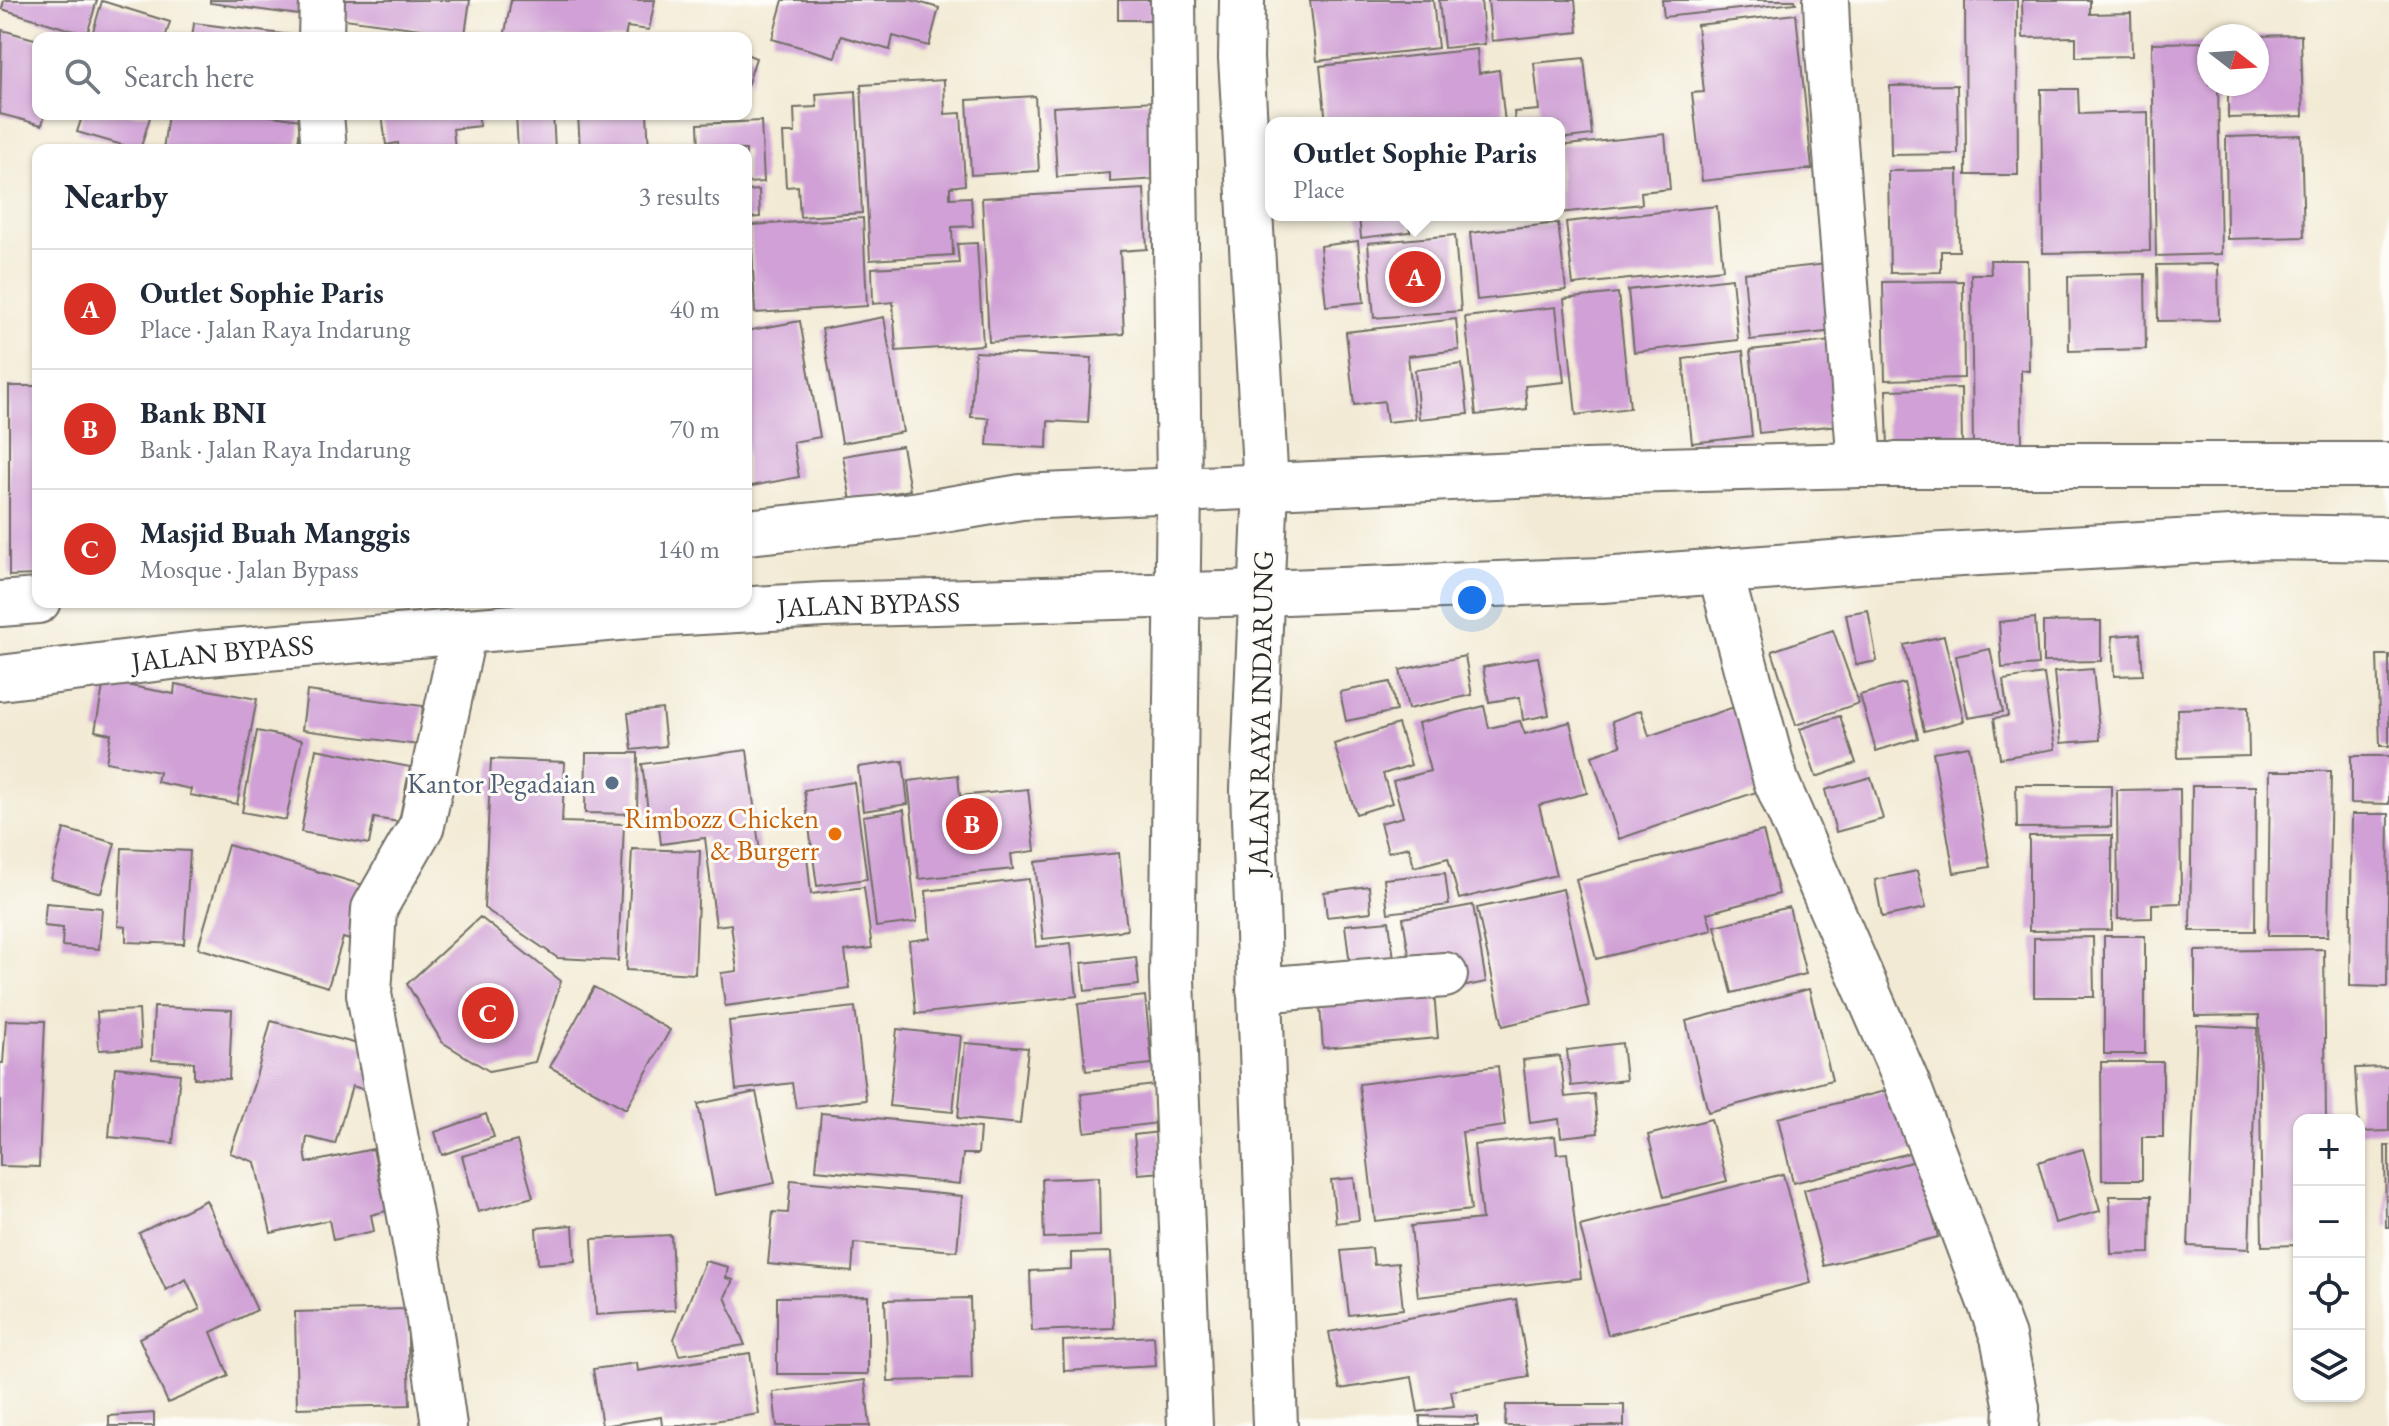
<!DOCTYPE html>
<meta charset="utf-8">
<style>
body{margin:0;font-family:"EB Garamond",serif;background:#f6f6f7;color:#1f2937}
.controls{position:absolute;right:24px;bottom:24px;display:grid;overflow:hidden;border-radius:16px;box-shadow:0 2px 6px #0004}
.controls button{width:72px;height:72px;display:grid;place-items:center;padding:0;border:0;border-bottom:2px solid #e0e1e3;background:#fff;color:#1f2937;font:40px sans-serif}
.compass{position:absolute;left:2197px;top:24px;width:72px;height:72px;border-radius:50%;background:#fff;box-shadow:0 2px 6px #0004;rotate:107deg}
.you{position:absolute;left:1472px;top:600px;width:28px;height:28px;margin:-20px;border:6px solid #fff;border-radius:50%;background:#1a73e8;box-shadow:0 0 0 12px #1a73e833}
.badge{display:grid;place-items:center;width:52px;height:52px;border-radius:50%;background:#d93025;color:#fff;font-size:26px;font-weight:700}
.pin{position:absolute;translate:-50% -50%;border:4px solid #fff;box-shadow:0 2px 8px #0006}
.popup{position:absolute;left:1265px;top:117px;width:300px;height:104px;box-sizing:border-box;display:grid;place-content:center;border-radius:16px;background:#fff;filter:drop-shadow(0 2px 6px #0005);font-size:26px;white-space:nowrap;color:#747a83}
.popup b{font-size:30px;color:#1f2937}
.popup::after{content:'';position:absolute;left:50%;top:100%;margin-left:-16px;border:16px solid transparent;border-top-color:#fff}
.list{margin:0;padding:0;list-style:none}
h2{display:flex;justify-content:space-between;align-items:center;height:104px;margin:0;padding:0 32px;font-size:34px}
h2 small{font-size:26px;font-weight:400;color:#747a83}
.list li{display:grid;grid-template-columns:52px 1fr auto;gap:24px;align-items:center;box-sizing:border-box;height:120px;padding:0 32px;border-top:2px solid #e0e1e3}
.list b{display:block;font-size:30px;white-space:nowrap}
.list p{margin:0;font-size:26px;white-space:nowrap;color:#747a83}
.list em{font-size:26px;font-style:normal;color:#747a83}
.icon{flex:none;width:44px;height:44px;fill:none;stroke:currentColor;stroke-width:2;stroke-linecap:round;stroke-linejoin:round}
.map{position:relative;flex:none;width:2389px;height:1426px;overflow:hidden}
.search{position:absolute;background:#fff;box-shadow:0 2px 6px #0004;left:32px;top:32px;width:720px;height:88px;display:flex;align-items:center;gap:20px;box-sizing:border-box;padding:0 28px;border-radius:16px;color:#747a83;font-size:30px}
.panel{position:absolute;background:#fff;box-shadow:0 2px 6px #0004;left:32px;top:144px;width:720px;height:464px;border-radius:16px}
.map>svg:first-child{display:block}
.building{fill:#d0a0d6}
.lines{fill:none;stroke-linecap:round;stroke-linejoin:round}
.minor-casing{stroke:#716e66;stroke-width:48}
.primary-casing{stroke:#716e66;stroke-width:48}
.trunk-casing{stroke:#716e66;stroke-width:48}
.minor{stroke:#fff;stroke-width:44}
.primary{stroke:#fff;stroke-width:44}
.trunk{stroke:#fff;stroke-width:44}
.service-dot{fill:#5c6f8a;stroke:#fdfcf7;stroke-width:3}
.food-dot{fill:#e8710a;stroke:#fdfcf7;stroke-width:3}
.labels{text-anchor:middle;stroke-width:6;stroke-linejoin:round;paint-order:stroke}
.street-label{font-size:28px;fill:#2b2b2b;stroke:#fdfcf7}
.service-label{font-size:28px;fill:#4e5e75;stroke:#fdfcf7;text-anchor:end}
.food-label{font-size:28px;fill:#c56008;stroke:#fdfcf7;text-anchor:end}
</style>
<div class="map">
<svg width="2389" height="1426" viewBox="0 0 2389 1426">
<rect width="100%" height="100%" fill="#fdfcf7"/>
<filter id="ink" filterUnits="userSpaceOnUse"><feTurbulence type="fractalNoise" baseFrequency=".0125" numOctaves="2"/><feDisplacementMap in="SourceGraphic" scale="16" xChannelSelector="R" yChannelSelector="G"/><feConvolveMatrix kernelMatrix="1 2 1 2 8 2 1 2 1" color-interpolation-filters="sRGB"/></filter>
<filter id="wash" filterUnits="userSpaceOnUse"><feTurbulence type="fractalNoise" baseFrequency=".006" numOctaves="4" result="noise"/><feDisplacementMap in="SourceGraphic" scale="32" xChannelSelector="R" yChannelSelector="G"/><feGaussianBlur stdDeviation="1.8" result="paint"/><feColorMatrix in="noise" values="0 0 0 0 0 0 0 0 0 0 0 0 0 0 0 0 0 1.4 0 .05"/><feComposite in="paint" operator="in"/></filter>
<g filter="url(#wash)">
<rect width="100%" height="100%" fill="#f2ead4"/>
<g id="blocks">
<path class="building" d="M4,0H97L87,35L2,9Z
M210,0H309L307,16L210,3Z
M340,0H470L465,35L337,18Z
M511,0H655L649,30L627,27L625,38H504Z
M783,0H911L939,8L929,46L893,36L890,50L841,36L835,57L772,39Z
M1118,0H1160V20H1118Z
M1310,0H1433L1438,48L1317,61Z
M1439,0H1481L1485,44L1444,48Z
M1488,0H1575L1578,32L1492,41Z
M1662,0H1795L1796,3L1664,17Z
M1965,0H2017L2018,175H1966Z
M2022,0H2090V14L2131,13L2132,56L2076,57V37L2023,38Z
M102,1L170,22L165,38H91Z
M1796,14L1812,169L1702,181L1692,93L1704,92L1697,25Z
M194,23L298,36V38H192Z
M2,30L38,40V114H45L42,125L0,114Z
M2301,35L2303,116L2228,118V84H2257V36Z
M2209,42V84H2218L2221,254L2156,256L2152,43Z
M1477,49L1479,73L1499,70L1505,123H1376V117L1326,123L1320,66Z
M746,54L756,58L747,86H746Z
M1584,58L1592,135L1559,139V123H1515L1514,112L1539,110L1534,63Z
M944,80L945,114L961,113L965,185L950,187V198L971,197L973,226L952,227L953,255L870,260L861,85Z
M1957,85L1958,154L1891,155L1890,86Z
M2041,89H2078L2079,114L2148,112L2150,251L2043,253Z
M856,91L862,213L800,217L798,186L786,187L783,133H795L794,108L817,107L816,94Z
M1035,96L1039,171L971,175L967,100Z
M1155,101L1159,179L1110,182V173L1057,177L1053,107Z
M83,114H151L140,150L77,132Z
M168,114H258L301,120L297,150H163Z
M382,114H478L480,126L453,129L455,150H399L398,143L386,145Z
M516,114H553L555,150H518Z
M578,114H647L649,150H580Z
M761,121L764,182L746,183V150H699L698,124Z
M1665,134L1670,189L1641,192L1642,204L1559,213V146Z
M2301,135L2304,237L2227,239L2226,137Z
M1958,170L1959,251H1941V272L1890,273L1888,171Z
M1144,189L1147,249L1120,251L1124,334L989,342L982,198Z
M759,190L760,217L746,218V191Z
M1717,206L1723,269L1573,285L1566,222Z
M1359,215H1408L1410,232L1361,238Z
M863,218L867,306L755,313L751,225Z
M1558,223L1566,290L1477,300L1470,233Z
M1455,235L1461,311L1374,318L1368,243Z
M1358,241L1364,302L1326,306L1320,246Z
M977,243L983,345L896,351L893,302L873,304L872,268L959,263L957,244Z
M1990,260H2027L2029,371L2021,370L2022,448L1973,449L1971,274H1991Z
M1827,264L1835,331L1750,340L1744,273Z
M2218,264L2219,320L2158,321L2157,265Z
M2145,274L2146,349L2069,351L2068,276Z
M1732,278L1738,340L1634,352L1628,290Z
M1963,281L1964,378L1885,380L1883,282Z
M1618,293L1630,408L1576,415L1564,299Z
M1556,307L1564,382L1525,386L1527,409L1476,415L1465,317Z
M884,317L903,432L842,443L822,329Z
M1456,319L1459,350L1408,356L1415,419L1387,422L1384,401L1354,405L1346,332Z
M800,321L820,437L793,442L799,477L746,487V331Z
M1840,340L1849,424L1759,433L1750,350Z
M1743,351L1752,436L1692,443L1683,359Z
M975,352L1092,358L1088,423L1048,421L1047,448L987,445L989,418L971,417Z
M1462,364L1468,414L1419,419L1415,370Z
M9,386H38V575L9,576Z
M1961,388L1962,445L1888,446L1886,390Z
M902,446L910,490L851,501L843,456Z
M1868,610L1877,661L1856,665L1846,614Z
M2035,618L2038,665L2002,668L1999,622Z
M2101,621V661L2043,662V622Z
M1833,630L1859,703L1796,725L1772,651Z
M2140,634L2143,675L2114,676L2112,636Z
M1944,636L1964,721L1924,731L1904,645Z
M1990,649L2003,712L1968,718L1956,656Z
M2377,655H2389V746H2380Z
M1465,656L1472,695L1408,709L1400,670Z
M1538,657L1549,715L1523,720L1520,697L1489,702L1483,667Z
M2093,669L2100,740L2061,743L2054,672Z
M2044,674L2055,749L2000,758L1994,718L2008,716L2003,680Z
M104,681L174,694L175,684L257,699L237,804L190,795L191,789L157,782L159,772L106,762L111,734L95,731Z
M1390,682L1396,711L1346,721L1340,692Z
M1904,683L1918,738L1876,751L1860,695Z
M307,691L423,706L418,745L302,730Z
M1743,704L1771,787L1619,839L1592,756L1621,746L1612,721L1641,710L1649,736Z
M1484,706L1489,728L1520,721L1525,734L1570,722L1587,793L1539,805L1556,875L1459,899L1448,858L1414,867L1409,847L1388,852L1380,823L1403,817L1393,781L1430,771L1418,723Z
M2248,707L2249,756L2178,758L2177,709Z
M662,709L666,746L632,750L628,713Z
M1840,716L1856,763L1816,777L1800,729Z
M1398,724L1411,765L1383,774L1392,803L1356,814L1334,744Z
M257,731L302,740L286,820L242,812Z
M1969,746L1990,867L1954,873L1933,752Z
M316,749L410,767L399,822L374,818L369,844L301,832Z
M747,750L761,861L807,855L811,894L864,887L872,948L845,951L850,989L725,1006L721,973L737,971L731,924L716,926L705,838L661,844L658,818L649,819L642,764Z
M586,753H638L637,814L585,813Z
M2351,756H2389V804L2351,803Z
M491,759L565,762L562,822L624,824L618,961L558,958L484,908Z
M903,761L908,804L863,811L858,767Z
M2270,771H2331L2328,936H2268Z
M958,775L960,796L1028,789L1035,851L1011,854L1013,869L919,879L908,781Z
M1871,777L1883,819L1836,832L1825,790Z
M854,782L867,879L817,886L804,790Z
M2016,785H2111V827L2017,828Z
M2192,786H2256L2255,931H2190Z
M2180,789L2181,903L2152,904V918L2118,919L2117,790Z
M904,810L917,922L876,927L863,816Z
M2352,814H2389L2387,987L2350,986Z
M64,829L115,843L101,893L51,879Z
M1763,831L1779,894L1707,913L1712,930L1596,959L1576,879Z
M2112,835V930L2029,931V836Z
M228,845L373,888L357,942L343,938L328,987L198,948Z
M122,848L190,851L184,944L126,942V927L118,926Z
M632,849L700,851L695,974L626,970Z
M1119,853L1127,930L1043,939L1035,862Z
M1917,871L1926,908L1882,917L1875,880Z
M1445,873L1449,905L1388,913L1384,879Z
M1029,879L1036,947L1071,943L1077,996L916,1014L909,941L930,938L926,891Z
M1369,886L1371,912L1327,917L1324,892Z
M1563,889L1589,1006L1503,1026L1477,908Z
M46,903L102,908L99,949L62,946L63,928L44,926Z
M1473,905L1486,982L1452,989L1412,973L1403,918Z
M1789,907L1806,974L1732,993L1715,926Z
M480,917L561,981L535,1062L489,1071L442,1042L407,984Z
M1389,921L1394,959L1350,965L1345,925Z
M2104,936H2145V1054H2104Z
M2093,937L2094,997H2034V938Z
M2324,949L2326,1120H2299V1245L2262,1246L2259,1015L2195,1016V951Z
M1136,957L1139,985L1085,991L1082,963Z
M1433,982L1438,1038L1323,1048L1319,992Z
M594,987L670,1030L626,1109L550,1067Z
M1809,989L1832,1080L1708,1112L1686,1021Z
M1145,996L1152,1064L1086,1071L1078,1004Z
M154,1007L232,1010L229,1079L194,1078V1062L152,1060Z
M855,1007L866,1100L796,1108L792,1083L736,1090L729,1021Z
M139,1010L141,1048L99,1050L97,1012Z
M6,1020L45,1021L39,1167L0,1166V1063H3Z
M271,1021L365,1046L359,1069L374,1073L369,1091L352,1086L335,1144L307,1137L305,1151L307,1163L373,1149L386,1211L371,1215L374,1231L333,1240L329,1220L271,1233L255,1162L230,1153L254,1084Z
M2197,1025L2257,1028L2249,1249L2188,1246Z
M897,1029L961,1036L953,1112L889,1106Z
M965,1043L1028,1048L1020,1124L958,1118Z
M1622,1043L1626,1080L1571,1086L1567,1050Z
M1560,1056L1565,1097L1594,1094L1598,1133L1561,1137L1559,1119L1530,1123L1523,1060Z
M2101,1062H2163V1137H2142V1180H2102Z
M1498,1066L1505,1126L1462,1132L1471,1210L1375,1221L1359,1084Z
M115,1067L180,1074L173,1143L109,1137Z
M2389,1067V1131L2359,1132L2355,1068Z
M1154,1085L1158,1123L1085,1132L1081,1094Z
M1897,1088L1913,1152L1793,1183L1778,1118Z
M756,1092L775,1183L715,1195L698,1104Z
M821,1113L980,1128L978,1154H963L960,1184L816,1170Z
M486,1114L494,1137L442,1155L435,1132Z
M1711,1119L1727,1181L1664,1197L1648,1135Z
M1159,1132L1163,1172L1138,1174L1134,1135Z
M1555,1136L1557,1154L1567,1153L1581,1278L1418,1297L1411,1226L1482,1219L1474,1145Z
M517,1141L533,1197L478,1212L462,1156Z
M2385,1146H2389V1227H2386Z
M2083,1149L2100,1211L2055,1223L2038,1162Z
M1919,1160L1938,1237L1824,1266L1804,1190Z
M1783,1174L1811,1283L1608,1335L1580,1226Z
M1099,1177L1100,1236L1044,1238L1042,1179Z
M1354,1178L1359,1220L1336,1223L1331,1180Z
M791,1180L962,1196L957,1251L854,1243L852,1272L768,1264L773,1212L788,1213Z
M2110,1196H2151L2150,1253L2111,1254Z
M206,1200L257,1310L211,1332L229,1376L168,1403L139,1338L200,1309L186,1279L166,1290L139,1233Z
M573,1225L575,1261L538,1264L536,1228Z
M671,1235L675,1310L596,1315L592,1239Z
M1372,1248L1374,1265L1398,1263L1403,1309L1349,1315L1341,1251Z
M1111,1252L1114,1328L1032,1331L1030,1271L1071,1269V1253Z
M705,1261L728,1267L726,1278L733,1280L725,1297L745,1345L679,1355L674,1339Z
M868,1296V1374H777V1297Z
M970,1298L972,1379L888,1381L885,1300Z
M1516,1299L1529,1377L1451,1391L1454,1406L1418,1412L1412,1377L1340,1389L1329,1332Z
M407,1309L410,1405L297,1408L295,1312Z
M1154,1336L1156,1366L1064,1371L1063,1341Z
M750,1353L759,1414L682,1426H662L661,1417L602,1426L593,1369L637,1363L638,1371Z
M865,1380L870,1426H777L773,1392Z
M1506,1405H1624V1426H1505Z
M154,1413V1426H109V1416Z
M1420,1416L1478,1417V1426H1420Z"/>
</g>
</g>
<g filter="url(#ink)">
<use href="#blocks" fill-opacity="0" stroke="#716e66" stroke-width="2"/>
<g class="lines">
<g class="minor-casing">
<path id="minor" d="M1826,0L1828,51L1860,465
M321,38L322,0
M321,114L324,150
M1720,571L1776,781L1907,1083L2003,1337L2017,1408L2016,1426
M1259,990L1445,975
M444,1426L428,1313L369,994L374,909L422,825L464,631"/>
</g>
<g class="primary-casing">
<path id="primary" d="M1173,0L1179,490
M1242,0L1241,58L1266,486"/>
</g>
<g class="trunk-casing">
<g id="trunk">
<path d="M1266,486L1253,790L1275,1426"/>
<path d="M1179,490L1172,980L1190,1426"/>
<path d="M746,532L914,515L1021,497L1585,472L1860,465H2389"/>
<path d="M0,604L38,601"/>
<path id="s1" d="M0,678L196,654L666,614L824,605L1260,593L1602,580L1926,556L2267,537L2389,539"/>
</g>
</g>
<use href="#minor" class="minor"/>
<use href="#primary" class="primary"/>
<use href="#trunk" class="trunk"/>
</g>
</g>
<circle class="service-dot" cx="612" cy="783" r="8"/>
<circle class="food-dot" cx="835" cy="834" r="8"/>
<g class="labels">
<g class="street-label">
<text dy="10" stroke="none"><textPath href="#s1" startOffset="872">JALAN BYPASS</textPath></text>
<text dy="10" stroke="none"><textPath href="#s1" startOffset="224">JALAN BYPASS</textPath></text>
<text transform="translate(1260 713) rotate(-89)" y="10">JALAN RAYA INDARUNG</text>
</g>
<g class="service-label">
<text x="596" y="793">Kantor Pegadaian</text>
</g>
<g class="food-label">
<text x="819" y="828">Rimbozz Chicken<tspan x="819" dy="32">&amp; Burgerr</tspan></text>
</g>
</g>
</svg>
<div class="controls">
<button>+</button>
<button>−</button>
<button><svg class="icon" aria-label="locate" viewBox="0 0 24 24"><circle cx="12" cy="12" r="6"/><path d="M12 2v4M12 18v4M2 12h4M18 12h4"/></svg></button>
<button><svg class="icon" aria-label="layers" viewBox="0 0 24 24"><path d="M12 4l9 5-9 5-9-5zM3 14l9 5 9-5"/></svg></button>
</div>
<svg class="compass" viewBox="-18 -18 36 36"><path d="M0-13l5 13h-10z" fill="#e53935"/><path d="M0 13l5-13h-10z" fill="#747a83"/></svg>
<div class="you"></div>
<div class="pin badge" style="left:1415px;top:277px">A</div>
<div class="popup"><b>Outlet Sophie Paris</b>Place</div>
<div class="pin badge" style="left:972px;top:824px">B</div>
<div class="pin badge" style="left:488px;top:1013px">C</div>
<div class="search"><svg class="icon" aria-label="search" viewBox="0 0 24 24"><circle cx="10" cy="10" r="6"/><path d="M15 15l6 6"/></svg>Search here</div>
<section class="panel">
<h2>Nearby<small>3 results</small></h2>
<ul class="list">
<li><span class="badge">A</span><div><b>Outlet Sophie Paris</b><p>Place · Jalan Raya Indarung</p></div><em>40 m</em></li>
<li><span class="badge">B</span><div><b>Bank BNI</b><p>Bank · Jalan Raya Indarung</p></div><em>70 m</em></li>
<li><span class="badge">C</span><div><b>Masjid Buah Manggis</b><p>Mosque · Jalan Bypass</p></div><em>140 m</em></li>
</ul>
</section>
</div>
